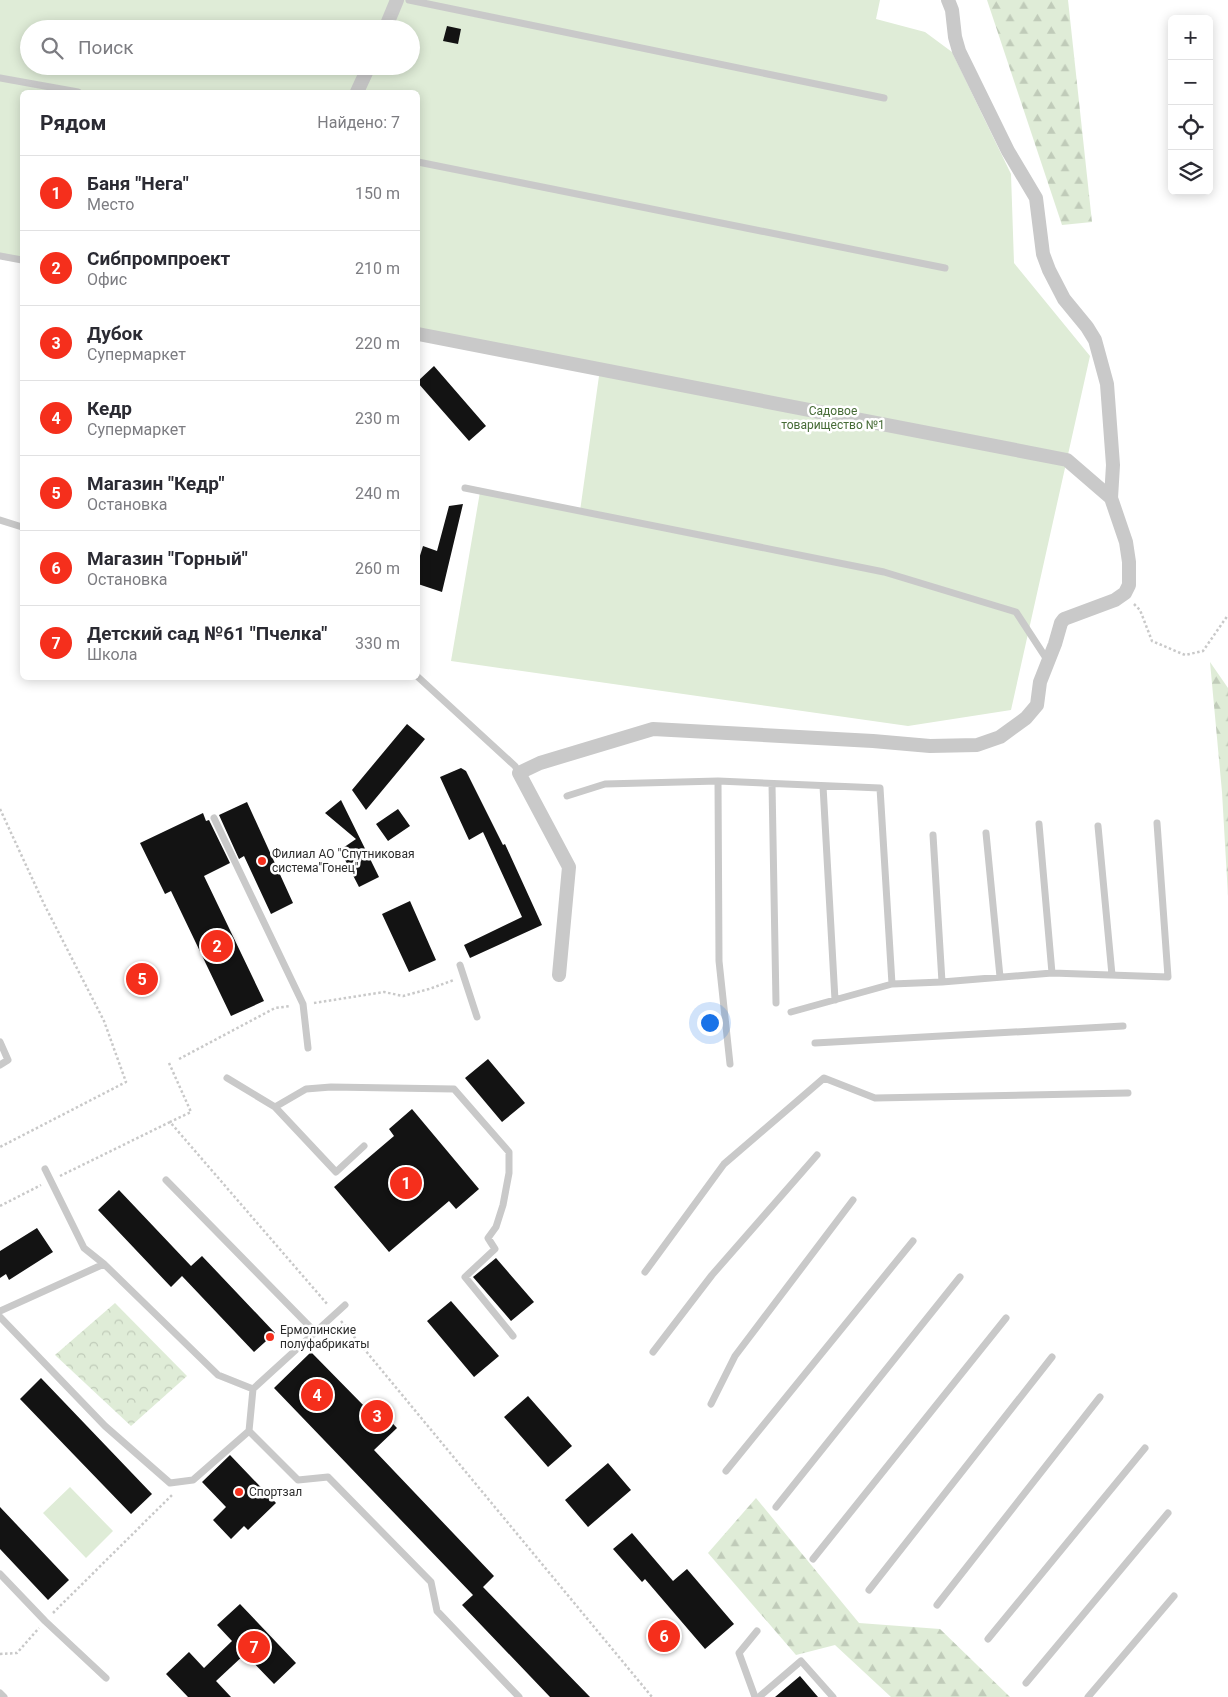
<!DOCTYPE html>
<html lang="ru">
<meta charset="utf-8">
<style>
body{margin:0;font-family:Roboto,sans-serif;background:#f2f2f3;color:#2b2b33}
.controls{position:absolute;right:15px;top:15px;display:grid;overflow:hidden;border-radius:8px;box-shadow:0 2px 12px #0003}
.controls button{width:45px;height:45px;display:grid;place-items:center;padding:0;border:0;border-bottom:1px solid #e1e1e2;background:#fff;color:#2b2b33;font:25px sans-serif}
.you{position:absolute;left:709px;top:1022px;width:18px;height:18px;margin:-12px;border:4px solid #fff;border-radius:50%;background:#1a73e8;box-shadow:0 0 0 8px #1a73e833}
.badge{display:grid;place-items:center;width:32px;height:32px;border-radius:50%;background:#f52f1c;color:#fff;font-size:16px;font-weight:700}
.pin{position:absolute;translate:-50% -50%;border:2px solid #fff;box-shadow:0 1px 5px #0006}
.list{margin:0;padding:0;list-style:none}
h2{display:flex;justify-content:space-between;align-items:center;height:65px;margin:0;padding:0 20px;font-size:21px}
h2 small{font-size:16px;font-weight:400;color:#7c7c81}
.list li{display:grid;grid-template-columns:32px 1fr auto;gap:15px;align-items:center;box-sizing:border-box;height:75px;padding:0 20px;border-top:1px solid #e1e1e2}
.list b{display:block;font-size:19px;white-space:nowrap}
.list p{margin:0;font-size:16px;white-space:nowrap;color:#7c7c81}
.list em{font-size:16px;font-style:normal;color:#7c7c81}
.icon{flex:none;width:28px;height:28px;fill:none;stroke:currentColor;stroke-width:2;stroke-linecap:round;stroke-linejoin:round}
.map{position:relative;flex:none;width:1228px;height:1697px;overflow:hidden}
.search{position:absolute;background:#fff;box-shadow:0 2px 12px #0003;left:20px;top:20px;width:400px;height:55px;display:flex;align-items:center;gap:12px;box-sizing:border-box;padding:0 18px;border-radius:28px;color:#7c7c81;font-size:19px}
.panel{position:absolute;background:#fff;box-shadow:0 2px 12px #0003;left:20px;top:90px;width:400px;height:590px;border-radius:8px}
.map>svg:first-child{display:block}
.green{fill:#dfecd7;fill-rule:evenodd}
.forest{fill:url(#forest-firs)}
.park{fill:url(#park-crowns)}
.building{fill:#131313}
.lines{fill:none;stroke-linecap:round;stroke-linejoin:round}
.path{stroke:#c9c9c9;stroke-width:2.5;stroke-dasharray:2.5 2.5;stroke-linecap:butt}
.lane{stroke:#c9c9c9;stroke-width:7}
.street{stroke:#c9c9c9;stroke-width:14}
.poi-dot{fill:#f52f1c;stroke:#fff;stroke-width:2}
.labels{text-anchor:middle;stroke-width:5;stroke-linejoin:round;paint-order:stroke}
.park-label{font-size:12px;fill:#466b36;stroke:#fff}
.poi-label{font-size:12px;fill:#2c2c2c;stroke:#fff;text-anchor:start}
</style>
<div class="map">
<svg width="1228" height="1697" viewBox="0 0 1228 1697">
<defs>
<pattern id="forest-firs" width="22" height="20" patternUnits="userSpaceOnUse" patternTransform="scale(1.25)"><rect width="22" height="20" fill="#dfecd7"/><path d="M5 1l3.5 6h-7zM16 11l3.5 6h-7z" fill="#c0cbb9"/></pattern>
<pattern id="park-crowns" width="20" height="18" patternUnits="userSpaceOnUse" patternTransform="scale(1.25)"><rect width="20" height="18" fill="#dfecd7"/><path d="M2 6a3 3 0 1 1 6 0M12 15a3 3 0 1 1 6 0" fill="none" stroke="#c0cbb9"/></pattern>
</defs>
<rect width="100%" height="100%" fill="#fff"/>
<path class="green" d="M0,0H880L876,19L925,32L952,52L1011,174L1014,263L1090,356L1011,710L908,726L451,661L480,492L580,511L600,369L418,334V92H22V260L0,256ZM29,29H411V66H29Z
M70,1487L113,1531L86,1558L43,1513Z"/>
<path class="forest" d="M987,0H1068L1092,222L1062,225Z
M1210,662L1228,688V896L1222,792Z
M756,1498L859,1623L940,1629L1010,1697H891L835,1645L796,1655L708,1553Z"/>
<path class="park" d="M115,1303L187,1376L131,1426L55,1355Z"/>
<path class="building" d="M447,26L461,29L458,44L443,41Z
M434,366L486,426L469,441L418,383V381Z
M463,504L442,592L418,584V562L423,546L437,551L449,506Z
M407,724L425,739L366,810L352,790Z
M461,768L466,771L503,845L505,844L542,925L470,958L464,945L522,917L483,832L469,840L440,777Z
M341,800L379,877L359,887L340,850L356,839L325,813Z
M247,802L293,903L271,914L244,856L239,859L219,815Z
M398,809L410,826L388,841L376,824Z
M203,813L206,821L209,820L230,863L204,876L264,1001L231,1016L171,891L165,894L140,843Z
M410,901L436,960L409,972L382,914Z
M488,1059L525,1103L502,1122L465,1078Z
M412,1109L479,1189L456,1209L449,1201L389,1252L334,1187L394,1136L389,1129Z
M119,1190L191,1266L202,1256L275,1333L254,1352L182,1276L171,1287L98,1210Z
M37,1228L53,1252L9,1280L6,1274L0,1278V1251Z
M496,1258L534,1302L511,1321L473,1277Z
M451,1301L499,1356L474,1377L427,1321Z
M311,1352L366,1408L372,1402L397,1428L374,1450L494,1576L483,1587L590,1697H550L462,1605L473,1595L274,1388Z
M41,1378L152,1494L131,1514L20,1399Z
M528,1396L572,1446L548,1467L504,1417Z
M230,1455L276,1503L248,1530L244,1526L231,1539L213,1520L226,1507L202,1482Z
M608,1463L631,1490L588,1527L565,1500Z
M0,1507L69,1580L48,1600L0,1549Z
M632,1533L673,1581L687,1569L734,1624L705,1649L645,1579L642,1582L613,1549Z
M240,1604L296,1663L274,1684L245,1654L216,1681L231,1697H188L166,1674L189,1652L204,1668L232,1641L217,1625Z
M800,1676L818,1697H775Z"/>
<g class="lines">
<path class="path" d="M1134,604L1140,610L1152,641L1185,655L1203,651L1228,615
M0,809L44,904L104,1021L126,1082L0,1147
M314,1003L384,992L403,996L429,989L454,980
M179,1059L275,1008L291,1006
M169,1063L191,1112L170,1122
M60,1176L170,1122L328,1305
M0,1206L41,1185
M341,1321L652,1697
M53,1613L173,1494
M0,1654L17,1653L39,1628"/>
<path class="lane" d="M409,0L884,98
M0,78L78,92
M418,162L945,268
M0,256L22,260
M465,488L884,572L1016,612L1048,661
M0,520L22,527
M418,677L515,766L519,773
M772,784L776,1003
M823,786L835,1000
M567,796L605,784L718,781
M214,818L303,1004L308,1048
M1039,824L1052,973
M1098,826L1112,975
M986,833L1000,977
M933,835L942,982
M460,965L477,1017
M791,1012L892,984L942,982L1052,973L1168,977L1157,823
M0,1042L8,1060L0,1065
M815,1043L1123,1026
M730,1064L719,961L718,781L880,788L892,984
M227,1078L275,1107L336,1172L364,1146
M275,1107L306,1089L331,1087L454,1089L509,1152V1173L503,1205L496,1227L488,1238L495,1249L465,1277L513,1336
M166,1180L315,1332
M104,1264L218,1375L253,1389L345,1305
M645,1272L724,1164L824,1078L875,1098L1128,1093
M0,1311L104,1264L84,1248L45,1169
M0,1317L105,1426L170,1483L193,1480L249,1431L253,1389
M653,1352L712,1275L817,1155
M711,1404L735,1356L853,1200
M249,1431L298,1480L328,1477L431,1582L437,1611L519,1697
M726,1471L913,1241
M776,1507L960,1277
M813,1559L1006,1318
M0,1574L45,1621L106,1678
M869,1590L1052,1357
M937,1605L1100,1397
M988,1639L1145,1448
M1026,1683L1168,1513
M0,1693L4,1697
M755,1697L739,1653L757,1631
M759,1697L801,1661L833,1697
M1088,1697L1174,1596"/>
<path class="street" d="M385,29L397,0
M357,92L369,66
M418,334L1067,460L1111,498
M559,975L569,867L519,773L540,763L653,729L873,741L930,746L977,745L1000,737L1026,718L1037,705L1040,682L1055,644L1061,623L1064,619L1115,600L1125,593L1129,585V562L1126,542L1111,498L1113,465L1107,384L1095,340L1087,327L1064,299L1049,270L1043,254L1036,198L1008,151L959,51L955,37L952,10L948,0"/>
</g>
<g class="poi-dot">
<circle cx="262" cy="861" r="5"/>
<circle cx="270" cy="1337" r="5"/>
<circle cx="239" cy="1492" r="5"/>
</g>
<g class="labels">
<g class="park-label">
<text x="833" y="415">Садовое<tspan x="833" dy="14">товарищество №1</tspan></text>
</g>
<g class="poi-label">
<text x="272" y="858">Филиал АО "Спутниковая<tspan x="272" dy="14">система"Гонец"</tspan></text>
<text x="280" y="1334">Ермолинские<tspan x="280" dy="14">полуфабрикаты</tspan></text>
<text x="249" y="1496">Спортзал</text>
</g>
</g>
</svg>
<div class="controls">
<button>+</button>
<button>−</button>
<button><svg class="icon" aria-label="locate" viewBox="0 0 24 24"><circle cx="12" cy="12" r="6"/><path d="M12 2v4M12 18v4M2 12h4M18 12h4"/></svg></button>
<button><svg class="icon" aria-label="layers" viewBox="0 0 24 24"><path d="M12 4l9 5-9 5-9-5zM3 14l9 5 9-5"/></svg></button>
</div>
<div class="you"></div>
<div class="pin badge" style="left:406px;top:1183px">1</div>
<div class="pin badge" style="left:217px;top:946px">2</div>
<div class="pin badge" style="left:377px;top:1416px">3</div>
<div class="pin badge" style="left:317px;top:1395px">4</div>
<div class="pin badge" style="left:142px;top:979px">5</div>
<div class="pin badge" style="left:664px;top:1636px">6</div>
<div class="pin badge" style="left:254px;top:1647px">7</div>
<div class="search"><svg class="icon" aria-label="search" viewBox="0 0 24 24"><circle cx="10" cy="10" r="6"/><path d="M15 15l6 6"/></svg>Поиск</div>
<section class="panel">
<h2>Рядом<small>Найдено: 7</small></h2>
<ul class="list">
<li><span class="badge">1</span><div><b>Баня &quot;Нега&quot;</b><p>Место</p></div><em>150 m</em></li>
<li><span class="badge">2</span><div><b>Сибпромпроект</b><p>Офис</p></div><em>210 m</em></li>
<li><span class="badge">3</span><div><b>Дубок</b><p>Супермаркет</p></div><em>220 m</em></li>
<li><span class="badge">4</span><div><b>Кедр</b><p>Супермаркет</p></div><em>230 m</em></li>
<li><span class="badge">5</span><div><b>Магазин &quot;Кедр&quot;</b><p>Остановка</p></div><em>240 m</em></li>
<li><span class="badge">6</span><div><b>Магазин &quot;Горный&quot;</b><p>Остановка</p></div><em>260 m</em></li>
<li><span class="badge">7</span><div><b>Детский сад №61 &quot;Пчелка&quot;</b><p>Школа</p></div><em>330 m</em></li>
</ul>
</section>
</div>
